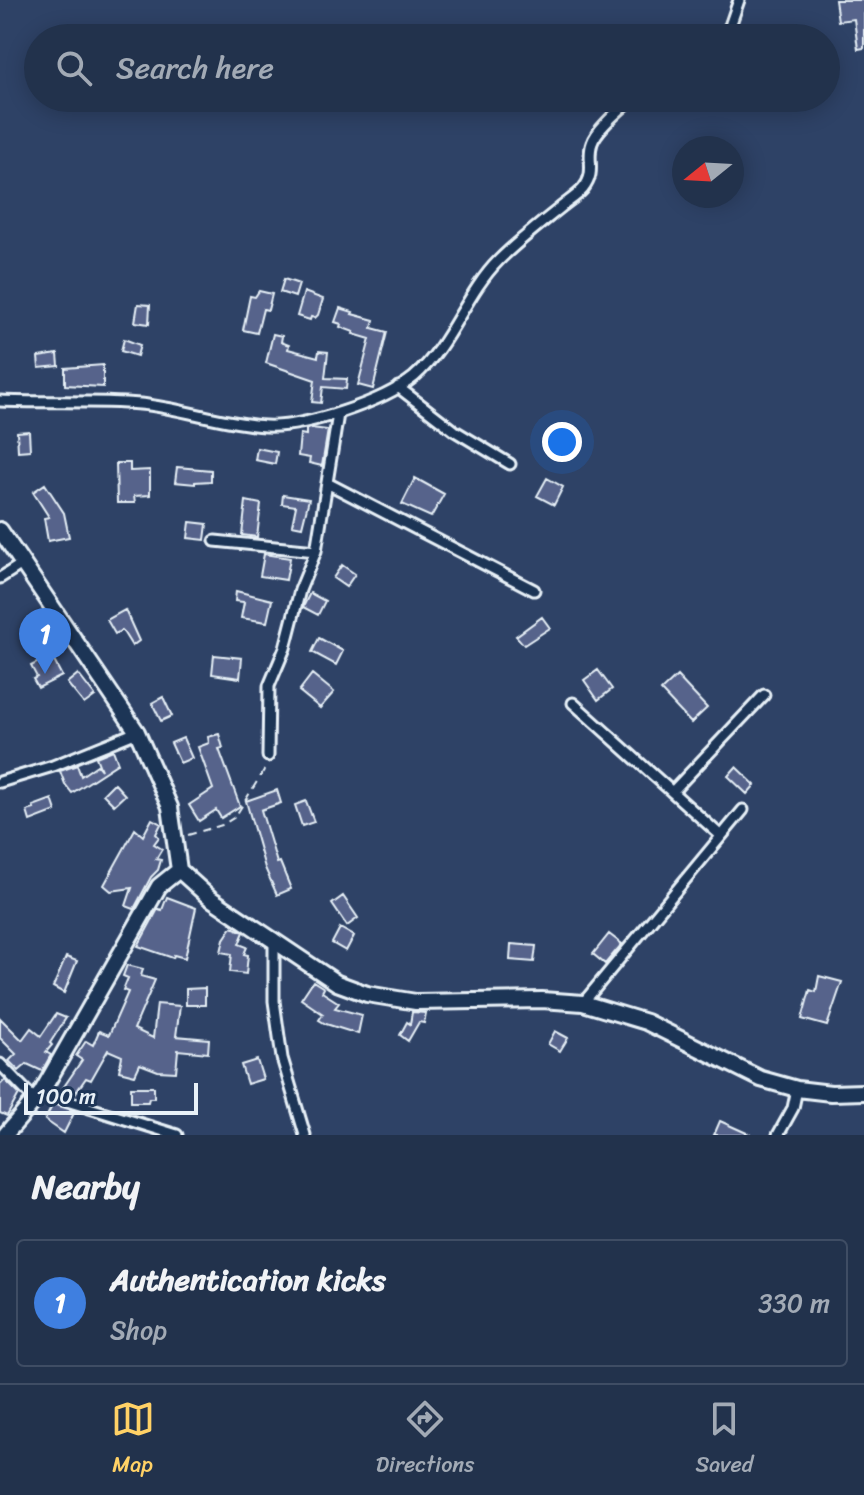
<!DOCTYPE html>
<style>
body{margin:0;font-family:Sriracha,sans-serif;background:#2e3e56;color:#f1f3f6}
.compass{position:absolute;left:672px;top:136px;width:72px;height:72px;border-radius:50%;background:#22324c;box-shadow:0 4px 20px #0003;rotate:252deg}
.scale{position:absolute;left:24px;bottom:20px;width:174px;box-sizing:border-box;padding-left:8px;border:4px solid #e8f1f8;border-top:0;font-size:22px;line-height:28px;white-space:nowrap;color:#e8f1f8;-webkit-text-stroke:6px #1d3557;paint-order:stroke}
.you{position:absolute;left:562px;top:442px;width:28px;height:28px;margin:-20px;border:6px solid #fff;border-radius:50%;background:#1a73e8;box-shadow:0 0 0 12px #1a73e833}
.badge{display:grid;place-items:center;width:52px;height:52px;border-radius:50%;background:#ffd166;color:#fff;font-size:26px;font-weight:700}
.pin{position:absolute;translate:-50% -66px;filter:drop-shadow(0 2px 4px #0008)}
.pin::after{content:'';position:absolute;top:42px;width:28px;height:24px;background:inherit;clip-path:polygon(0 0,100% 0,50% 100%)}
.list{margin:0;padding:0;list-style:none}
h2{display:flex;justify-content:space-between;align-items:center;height:104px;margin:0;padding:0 32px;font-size:34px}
h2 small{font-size:26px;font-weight:400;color:#a2aab5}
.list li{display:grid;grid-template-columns:52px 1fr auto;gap:24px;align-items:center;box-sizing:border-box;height:128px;margin:0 16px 16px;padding:0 16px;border:2px solid #3f4d64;border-radius:8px}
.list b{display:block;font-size:30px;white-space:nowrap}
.list p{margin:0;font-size:26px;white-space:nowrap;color:#a2aab5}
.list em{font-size:26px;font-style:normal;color:#a2aab5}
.icon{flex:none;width:44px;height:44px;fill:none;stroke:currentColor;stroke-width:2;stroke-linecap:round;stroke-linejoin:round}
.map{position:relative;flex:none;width:864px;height:1135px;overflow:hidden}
.search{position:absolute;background:#22324c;box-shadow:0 4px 20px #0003;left:24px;right:24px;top:24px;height:88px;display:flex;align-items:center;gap:20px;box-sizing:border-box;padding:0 28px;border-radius:44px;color:#a2aab5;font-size:30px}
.sheet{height:248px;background:#22324c}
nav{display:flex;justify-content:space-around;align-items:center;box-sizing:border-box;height:112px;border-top:2px solid #3f4d64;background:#22324c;font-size:22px;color:#a2aab5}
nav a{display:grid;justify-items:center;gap:4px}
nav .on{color:#ffd166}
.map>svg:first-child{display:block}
.building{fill:#57648b;stroke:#e8f1f8;stroke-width:2}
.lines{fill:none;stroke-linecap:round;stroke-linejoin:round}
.street-casing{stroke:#e8f1f8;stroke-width:15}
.secondary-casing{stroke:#e8f1f8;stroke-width:20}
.path{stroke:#e8f1f8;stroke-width:2;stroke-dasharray:8 6;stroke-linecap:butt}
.street{stroke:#1d3557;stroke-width:9}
.secondary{stroke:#1d3557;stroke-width:14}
</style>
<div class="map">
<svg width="864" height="1135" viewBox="0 0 864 1135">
<rect width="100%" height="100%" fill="#2e4266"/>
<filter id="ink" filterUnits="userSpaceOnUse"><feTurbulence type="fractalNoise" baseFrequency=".0125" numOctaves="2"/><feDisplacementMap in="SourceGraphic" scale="16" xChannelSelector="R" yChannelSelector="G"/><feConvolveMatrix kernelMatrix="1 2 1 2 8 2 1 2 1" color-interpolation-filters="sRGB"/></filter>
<g filter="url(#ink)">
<path class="building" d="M835,0H864V48L858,49L854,19L838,21Z
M284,279L299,284L295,297L280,292Z
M259,291L272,294L268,310L263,309L257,333L243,330L250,296L255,297Z
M304,292L323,299L318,315L315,318L311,317L310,320L297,316Z
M138,304L150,305L149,324L135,322Z
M340,308L353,312L352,314L374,320L372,328L387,332L373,389L358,385L370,339L353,334L354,332L340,327L341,324L335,322Z
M273,334L282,336L281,342L289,345L288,349L318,357L319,351L328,352L325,378L347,379L346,389L323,387L321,403L312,402L315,380L266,363Z
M124,339L140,345L137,356L121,351Z
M58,354L59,366L39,368L38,357Z
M103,365V387L65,385V368Z
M311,428L328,430L322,466L309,463L310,458L298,456L300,434L306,435V429Z
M29,431L30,450L18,451L17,432Z
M257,448L277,452L275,464L255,460Z
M116,463H130V471L150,470V495L134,496L135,503H117Z
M177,467L211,470V481L195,482V484L175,482Z
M415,478L444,494L431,517L402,504Z
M547,478L563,487L554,505L537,496Z
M45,484L64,513L69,537L48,541L44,518L49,517L33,492Z
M283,495L309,499L302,527L292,525L296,506L282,504Z
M246,501L261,504L257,537L242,535Z
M190,522L207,524L205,540L188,538Z
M264,554L290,558L286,580L260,576Z
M342,565L355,574L346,587L333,578Z
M236,591L272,600L267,622L241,618L244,602L235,601Z
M310,593L325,601L318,615L303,607Z
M125,610L139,641L132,646L122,630L115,634L107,620Z
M542,617L550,628L524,645L516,636Z
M319,638L343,651L336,665L312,652Z
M214,655L242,658L240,678L212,674Z
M44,659L47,665L54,661L62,676L38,688L33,679L37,677L31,666Z
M598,670L612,689L598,700L584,680Z
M78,674L95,696L84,704L67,683Z
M312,674L334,692L320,708L299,691Z
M677,676L707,708L691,723L661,691Z
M163,697L172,716L161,721L152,703Z
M219,734L223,748L219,749L240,806L221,818L216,810L199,821L189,805L213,789L198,747L209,743L208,737Z
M183,738L192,758L180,763L171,743Z
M113,750L118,763L72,793L65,784L60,771L77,765L81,776L97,765L101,770L96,757Z
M736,767L755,785L747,794L728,776Z
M114,783L125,795L114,805L103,794Z
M277,790L281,803L261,810L277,863L280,862L291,889L277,895L265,868L246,801Z
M52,799L56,811L30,821L27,811L34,809L33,806Z
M306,801L314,822L302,826L295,805Z
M152,819L161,824L156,834L159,837L154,844L162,849L156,859L161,860L158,870L151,877L134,909L126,906L132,888L111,891L104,885L135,829L143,836Z
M343,896L358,918L347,926L332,904Z
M167,897L196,908L185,958L174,955L173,958L138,946L158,909L162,910Z
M232,927L244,932L239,944L247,947L244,954L248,955L246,974L230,972L232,954L221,952L224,939Z
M340,928L354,936L346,951L332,943Z
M609,934L622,944L605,964L593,954Z
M511,944L536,946L534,962L510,960Z
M66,957L77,961L64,993L53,987Z
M127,965L143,969L141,976L155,980L134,1029L153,1038L157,1004L180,1006L176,1036L209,1039L208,1053L178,1050L176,1072L158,1071L140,1064L135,1075L119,1071L122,1056L108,1050L91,1080L86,1078L74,1095L61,1091L82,1060L76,1056L86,1041L93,1045L99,1031L109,1035L128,992L123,990L128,978L123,976Z
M819,976L842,982L827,1026L802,1019L810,990L816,992Z
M313,981L324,988L322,992L339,1003L335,1008L362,1015L358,1034L326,1024L319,1020L323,1014L301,999Z
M205,988V1005H186V989Z
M412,1012L426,1013L424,1023L419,1022L408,1041L400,1035L407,1022L410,1024Z
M56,1014L66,1018L50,1043L52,1045L46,1052L51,1055L42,1071L27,1064L19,1071L9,1061L16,1054L0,1038V1018L22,1040L31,1028L41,1036Z
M555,1031L568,1038L560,1051L548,1044Z
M257,1060L263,1079L247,1084L241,1065Z
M5,1080L19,1094L7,1116L0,1113V1085Z
M131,1087H154V1098H149L148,1102H131Z
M53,1104L75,1111L64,1133L45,1120Z
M720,1121L751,1135H714Z"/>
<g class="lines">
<g class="street-casing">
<path id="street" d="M721,38L730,26L739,0
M398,387L455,431L510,464
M0,401C47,403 93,400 140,404C182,408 223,424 265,426C305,428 383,402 414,377C451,345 465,294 499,260C518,241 539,225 560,208C567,202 577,196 583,189C597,172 586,159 592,143C597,128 621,109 633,98
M327,483L534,590
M215,541L316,551
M0,578L22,564
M573,703L720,835
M268,756L269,686L285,648L300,590L316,551L338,414
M0,782L53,766L137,732
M672,792L764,695
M274,938V1001L282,1058L305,1135
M583,1003L743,810
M0,1064L35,1100
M41,1093L177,1135
M778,1135L793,1108L797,1089"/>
</g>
<g class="secondary-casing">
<path id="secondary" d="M0,530L137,732L170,807L179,870L210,898L337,983L367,994L416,1002L542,1000L583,1003L646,1022L761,1079L797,1089L831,1093L864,1092
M5,1135L41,1093L159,886L179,870"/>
</g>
<path class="path" d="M188,835L222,825L235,817L266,767"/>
<use href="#street" class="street"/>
<use href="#secondary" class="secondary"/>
</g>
</g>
</svg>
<svg class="compass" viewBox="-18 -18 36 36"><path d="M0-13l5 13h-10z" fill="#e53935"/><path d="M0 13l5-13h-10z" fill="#a2aab5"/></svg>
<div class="scale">100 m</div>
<div class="you"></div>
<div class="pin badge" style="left:45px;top:674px;background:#3f7fe0">1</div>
<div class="search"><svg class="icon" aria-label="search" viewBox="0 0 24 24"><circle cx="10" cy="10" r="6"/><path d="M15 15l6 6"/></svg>Search here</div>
</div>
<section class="sheet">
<h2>Nearby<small></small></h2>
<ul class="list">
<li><span class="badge" style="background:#3f7fe0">1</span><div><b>Authentication kicks</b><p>Shop</p></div><em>330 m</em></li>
</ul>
</section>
<nav>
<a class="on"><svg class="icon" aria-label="map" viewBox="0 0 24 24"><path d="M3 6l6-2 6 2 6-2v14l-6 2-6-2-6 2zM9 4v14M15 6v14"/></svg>Map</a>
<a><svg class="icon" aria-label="directions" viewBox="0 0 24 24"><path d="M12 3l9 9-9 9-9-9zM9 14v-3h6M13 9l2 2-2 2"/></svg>Directions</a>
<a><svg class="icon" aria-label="saved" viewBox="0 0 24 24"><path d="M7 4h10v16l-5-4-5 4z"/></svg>Saved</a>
</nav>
